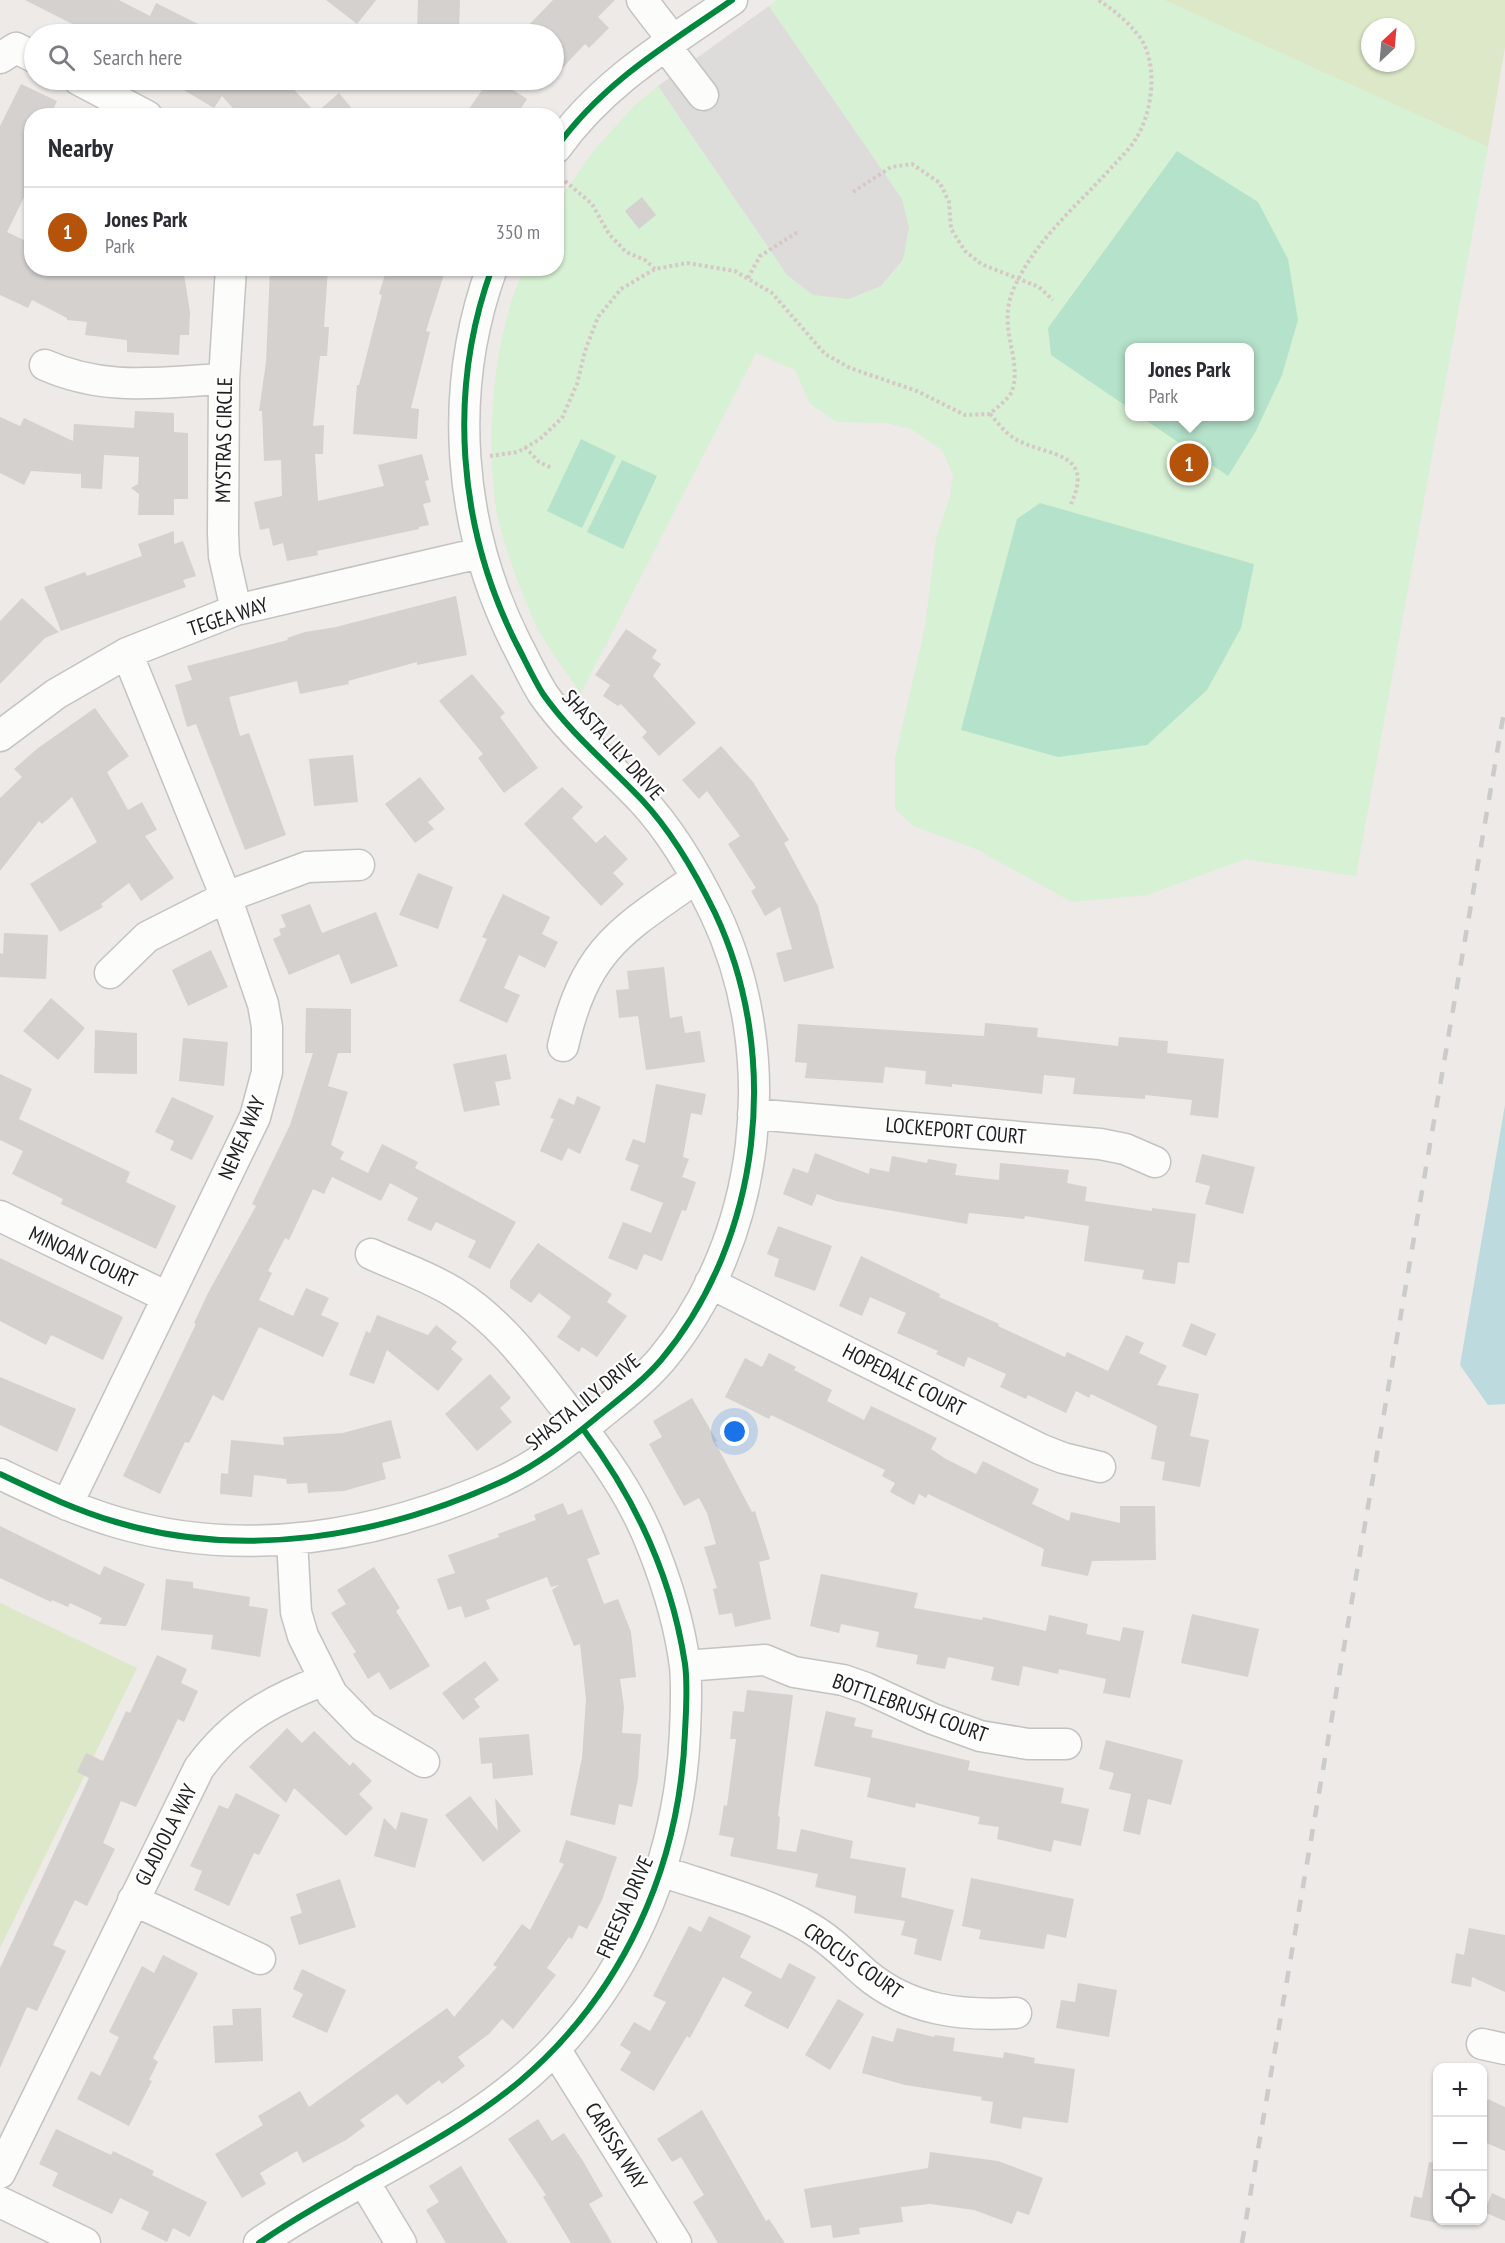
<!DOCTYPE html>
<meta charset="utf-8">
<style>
body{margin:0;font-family:"PT Sans Narrow",sans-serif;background:#f7f7f7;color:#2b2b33}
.controls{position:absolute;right:18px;bottom:18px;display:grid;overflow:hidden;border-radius:12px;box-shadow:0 2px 4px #0004}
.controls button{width:54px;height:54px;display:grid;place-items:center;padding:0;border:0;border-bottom:2px solid #e1e1e2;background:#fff;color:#2b2b33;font:30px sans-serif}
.compass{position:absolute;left:1361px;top:18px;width:54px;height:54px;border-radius:50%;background:#fff;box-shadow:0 2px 4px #0004;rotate:26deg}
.you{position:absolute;left:735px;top:1432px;width:21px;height:21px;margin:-15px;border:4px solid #fff;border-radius:50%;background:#1a73e8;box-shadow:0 0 0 9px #1a73e833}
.badge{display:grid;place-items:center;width:39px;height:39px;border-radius:50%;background:#b45309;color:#fff;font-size:20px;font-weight:700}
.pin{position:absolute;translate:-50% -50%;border:3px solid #fff;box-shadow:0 2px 6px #0006}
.popup{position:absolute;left:1125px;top:343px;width:129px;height:78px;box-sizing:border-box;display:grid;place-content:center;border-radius:12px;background:#fff;filter:drop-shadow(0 2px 4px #0005);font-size:20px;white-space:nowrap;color:#7c7c81}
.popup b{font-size:22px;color:#2b2b33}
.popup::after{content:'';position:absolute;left:50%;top:100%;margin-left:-12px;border:12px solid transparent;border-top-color:#fff}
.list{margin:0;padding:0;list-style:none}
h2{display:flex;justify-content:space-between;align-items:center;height:78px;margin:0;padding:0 24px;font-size:26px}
h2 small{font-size:20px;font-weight:400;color:#7c7c81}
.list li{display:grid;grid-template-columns:39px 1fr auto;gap:18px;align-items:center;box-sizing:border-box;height:90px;padding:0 24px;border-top:2px solid #e1e1e2}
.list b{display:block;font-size:22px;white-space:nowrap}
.list p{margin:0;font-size:20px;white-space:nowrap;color:#7c7c81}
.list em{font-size:20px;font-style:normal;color:#7c7c81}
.icon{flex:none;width:33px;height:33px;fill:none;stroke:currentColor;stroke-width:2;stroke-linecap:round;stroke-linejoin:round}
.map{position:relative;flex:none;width:1505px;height:2243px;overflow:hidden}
.search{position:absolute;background:#fff;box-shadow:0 2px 4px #0004;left:24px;top:24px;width:540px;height:66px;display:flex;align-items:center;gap:15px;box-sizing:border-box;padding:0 21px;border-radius:33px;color:#7c7c81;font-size:22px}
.panel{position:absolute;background:#fff;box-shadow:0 2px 4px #0004;left:24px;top:108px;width:540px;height:168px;border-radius:24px}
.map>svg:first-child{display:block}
.grass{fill:#dce8c7;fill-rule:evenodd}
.park{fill:#d7f1d4;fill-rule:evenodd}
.pitch{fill:#b5e2ca}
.parking{fill:#dddcdb}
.water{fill:#bddbdf}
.building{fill:#d4d1ce}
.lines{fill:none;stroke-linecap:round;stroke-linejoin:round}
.minor-casing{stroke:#c4c3c2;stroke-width:33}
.path{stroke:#d6c8c6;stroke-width:4;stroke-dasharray:3 3;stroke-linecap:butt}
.minor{stroke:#fcfcfb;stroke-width:30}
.rail{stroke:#cbcbca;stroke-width:4.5;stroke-dasharray:12 12;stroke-linecap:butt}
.cycleway-casing{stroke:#fff;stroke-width:10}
.cycleway{stroke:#00873e;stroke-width:6}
.labels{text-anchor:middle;stroke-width:4.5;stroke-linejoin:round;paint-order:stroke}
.street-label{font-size:21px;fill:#1f1f1f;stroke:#fff}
</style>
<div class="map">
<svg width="1505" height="2243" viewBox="0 0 1505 2243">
<rect width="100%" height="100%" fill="#edeae7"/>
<path class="grass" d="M1164,0H1505V47L1488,147ZM1370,27H1406V63H1370Z
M0,1603L137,1668L0,1948Z"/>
<path class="park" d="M777,0H1164L1488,147L1356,876L1245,859L1147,895L1072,902L976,849L913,826L895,809V758L925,627L936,538L950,497L953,475L942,450L911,429L886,423L837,422L810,404L795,370L756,353L581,693C568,674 553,656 542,636C526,608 499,535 495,502C486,433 494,332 524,269L556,268L557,203L595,149L634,106L658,86L787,275L849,299L881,286L904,260L902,199L769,6ZM1129,348H1249V416H1129Z"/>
<path class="pitch" d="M1177,151L1258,202L1288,259L1298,320L1282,375L1256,431L1228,476L1141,417L1249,416V348H1129V408L1051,355L1048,328Z
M581,439L616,456L582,528L547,511Z
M622,460L657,476L623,549L587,532Z
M1040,503L1254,564L1241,628L1207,690L1147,745L1058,757L961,730L1017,519Z"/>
<path class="parking" d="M769,6L902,199L909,227L903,260L881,286L849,299L813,295L787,275L658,86Z"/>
<path class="water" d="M1505,1105V1404L1488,1405L1460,1365Z"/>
<path class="building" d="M25,0H119L150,16L156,3L218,34H79L82,29Z
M326,0H376L357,24Z
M418,0H460L459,34H417Z
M553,0H615L598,17L609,28L589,48L585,44L554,77V34H520Z
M167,80H285L316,113L339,93L358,116H240L222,96L214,108Z
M489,80H498L527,99L516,116H464Z
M21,84L57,101L50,116H32V181L7,232L32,244V268H65L131,275L130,268H183L190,312L189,335H180L179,355L127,352V340L85,335L87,322L67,320V318L32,300L28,308L0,295V126Z
M642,197L656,215L639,229L625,211Z
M270,268H328L324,327H329L327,356H320L313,426L324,425L323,454H315L318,501L384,486L378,465L422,454L429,480L425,481L431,502L423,504L429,525L419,527V529L317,551L318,555L287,561L283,543L273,546L269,528L260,530L254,502L282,496L281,460L264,461L262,411H259L266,362Z
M387,268H446L426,331L430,332L411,408L419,409L417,439L353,434L357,385H359L382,295L379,294Z
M135,411L174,413V432L188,433V499H174V515H138L139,494L131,488L138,484L139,457L104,455L102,489L81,488V474L31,471L24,485L0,473V417L20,426L24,418L73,441L74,424L134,428Z
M174,531V544L183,541L196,576L183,580L186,587L61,631L44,587L85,572L87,576L142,556L138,544Z
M456,596L467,655L417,665V662L348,681L349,684L300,694L297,681L229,697L240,736L249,733L286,835L245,850L196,724L187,727L175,685L192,680L187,666L288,640L287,638L305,632L336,627Z
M22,598L59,632L45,638L0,684V621Z
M626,629L657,650L652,658L661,664L653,676L696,723L659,756L642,737L647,732L621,704L618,706L603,696L610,685L595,675Z
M472,674L505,713L500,717L538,768L504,793L478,758L483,754L439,701Z
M95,708L129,756L107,772L128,810L142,802L157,830L145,836L174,878L141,901L129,883L101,904L103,907L60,932L30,884L97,842L72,797L42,824L39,821L0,871V798L22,777L14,769L38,748Z
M721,746L753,782L789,840L784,843L818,906L834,968L784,982L776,953L792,949L780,907L765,916L751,891L756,888L728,844L740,836L707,791L699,799L682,780Z
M353,755L358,802L314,806L309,759Z
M420,777L445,809L428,822L434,829L415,843L385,804Z
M562,787L583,807L572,818L596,843L605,835L628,859L613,873L624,884L601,906L524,824Z
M418,873L453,887L438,929L399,915Z
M503,894L550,917L542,934L558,942L545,968L519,955L504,988L520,995L507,1023L459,1001L487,939L482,937Z
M310,904L322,933L376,912L398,966L351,984L339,954L289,975L273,939L281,935L279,929L286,927L281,915Z
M4,933L48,935L46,979L0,977V953L3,954Z
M211,950L228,987L188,1006L172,970Z
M664,967L670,1018L682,1016L685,1033L700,1031L705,1062L646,1070L638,1016L619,1018L616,990L629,989L627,971Z
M51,998L85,1028L58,1060L23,1031Z
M306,1008L351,1009V1053H338L328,1086L348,1092L331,1145L344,1152L340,1159L368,1173L382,1144L418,1162L415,1168L516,1222L490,1269L468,1257L476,1241L436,1222L431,1231L407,1220L418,1198L390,1183L381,1201L332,1177L324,1194L313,1189L289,1240L285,1238L268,1271L272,1273L259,1300L293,1316L306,1288L329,1298L321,1315L339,1323L323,1357L259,1327L223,1401L213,1395L189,1443L185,1442L160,1494L123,1476L196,1324L194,1323L208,1293L256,1206L252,1204L290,1125L313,1053H305Z
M985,1023L1038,1028L1037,1037L1118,1046L1119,1037L1168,1041L1167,1053L1224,1059L1218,1118L1190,1115L1192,1100L1145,1095V1099L1073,1094L1075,1078L1044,1075L1042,1094L952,1084V1087L925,1084L926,1071L885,1067L883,1083L805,1078L807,1063L795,1062L798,1024L984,1036Z
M95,1030L137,1033V1074L94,1073Z
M183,1038L228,1042L224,1086L179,1081Z
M506,1054L511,1079L495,1082L500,1105L464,1112L453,1064Z
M0,1074L32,1089L19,1119L130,1172L126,1182L176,1206L156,1249L61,1204L63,1199L12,1174L23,1151L0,1140Z
M656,1084L706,1094L702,1115L691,1113L683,1157L689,1159L682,1177L696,1182L686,1211L682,1210L662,1261L644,1254L637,1270L608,1258L623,1222L651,1233L663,1203L630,1190L639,1165L625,1160L633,1139L645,1143Z
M577,1096L601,1107L580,1154L568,1148L562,1161L540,1151L554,1119L550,1118L559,1098L574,1105Z
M172,1097L214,1116L192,1160L170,1150L174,1141L155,1132Z
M815,1153L869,1174L870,1168L889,1172L892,1156L927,1163L928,1159L957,1164L955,1175L999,1180L1000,1163L1069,1170L1067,1183L1087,1187L1085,1201L1152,1211V1208L1196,1214L1189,1263L1178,1262L1175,1284L1142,1279L1144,1270L1084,1261L1089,1226L1025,1216L1024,1219L969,1213L967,1224L836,1201L817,1194L812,1206L783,1194L793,1168L808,1173Z
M1202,1154L1255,1167L1243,1214L1205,1204L1210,1186L1195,1182Z
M778,1226L832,1246L815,1291L774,1276L779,1259L767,1254Z
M538,1243L612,1294L607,1302L627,1316L597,1357L582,1347L579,1352L557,1337L571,1317L539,1293L531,1303L510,1288V1281Z
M861,1256L940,1294L939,1297L999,1324L998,1326L1065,1357L1067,1352L1108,1371L1126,1335L1144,1343L1139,1353L1167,1366L1157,1385L1199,1394L1190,1436L1209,1440L1200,1487L1162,1480L1165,1462L1151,1459L1157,1426L1091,1394L1089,1398L1076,1391L1066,1413L1028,1395L1026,1399L1000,1387L1006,1374L968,1357L964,1367L936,1354L938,1351L897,1333L906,1313L870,1297L862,1316L839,1306Z
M0,1258L123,1317L103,1360L51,1335L46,1345L0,1321Z
M377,1315L428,1335L436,1325L457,1342L451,1349L463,1359L438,1391L387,1350L374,1384L349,1375L366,1331L370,1333Z
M1191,1323L1216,1334L1206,1356L1182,1346Z
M769,1353L796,1367L794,1370L832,1390L827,1401L864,1420L871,1406L909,1424L937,1438L931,1449L946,1459L976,1474L983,1461L1039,1489L1032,1504L1069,1521L1071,1512L1120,1523V1506H1155L1156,1560L1092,1561L1088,1576L1041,1566L1044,1549L928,1494L926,1498L919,1494L914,1505L890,1492L895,1483L882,1476L885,1470L771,1415L769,1419L725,1397L745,1358L762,1367Z
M490,1374L511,1398L500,1408L512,1422L477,1451L445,1414Z
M0,1377L76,1409L57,1452L0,1425Z
M692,1398L717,1441L715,1442L752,1512L755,1511L770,1559L759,1562L771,1619L735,1627L732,1613L719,1615L713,1589L717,1588L704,1547L716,1544L707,1513L699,1498L684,1506L649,1444L662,1437L653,1421Z
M391,1420L401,1458L382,1463L386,1479L344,1491L308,1493L307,1483L287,1484L286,1479L254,1475L252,1497L220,1494L221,1473L228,1474L231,1440L284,1445L283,1437L343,1433Z
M563,1503L568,1515L582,1509L600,1554L587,1559L604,1604L618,1599L631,1632L636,1677L620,1679L624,1707L622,1733L641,1734L638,1779L632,1807L619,1804L615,1825L570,1815L582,1758L586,1699L580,1644L574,1646L552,1590L559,1585L551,1587L547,1577L486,1600L490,1609L465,1618L461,1606L448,1610L437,1579L455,1573L448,1555L499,1537L498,1534L536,1520L534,1515Z
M0,1526L100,1575L104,1566L145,1584L126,1626L99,1624L102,1618L70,1603L68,1607L52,1600L51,1602L0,1578Z
M374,1567L400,1608L396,1611L430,1666L390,1690L379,1672L368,1679L353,1654L356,1652L331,1613L346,1604L337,1590Z
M821,1574L918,1593L914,1608L982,1620L983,1617L1046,1631L1049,1615L1088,1624L1086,1634L1120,1641L1123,1627L1144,1631L1130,1698L1103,1693L1106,1679L1059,1669L1058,1674L1023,1666L1019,1686L991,1680L994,1667L948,1657L945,1669L916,1664L918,1655L876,1647L879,1632L841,1624L839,1633L810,1626Z
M166,1579L193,1582V1588L250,1597L249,1606L268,1609L260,1657L211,1649L213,1635L161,1630Z
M1192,1614L1259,1629L1248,1677L1181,1663Z
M157,1655L187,1669L181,1683L198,1691L184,1722L178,1719L136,1807L121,1801L103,1843L115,1849L87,1906L75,1900L53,1945L66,1951L37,2011L27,2007L0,2068V1968L89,1778L77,1772L86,1753L103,1761L126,1711L130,1713Z
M485,1661L499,1680L474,1699L480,1707L463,1720L442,1693Z
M747,1690L793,1695L778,1816L780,1817L777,1849L796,1852L801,1829L853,1841L850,1858L906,1868L901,1897L954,1910L941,1961L914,1954L917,1939L901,1935L905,1921L854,1913L856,1896L815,1887L818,1874L730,1856L734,1838L719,1835L724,1805L727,1806L736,1739H730L733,1711L744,1712Z
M826,1711L856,1718L854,1726L873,1730L871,1737L970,1761L968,1770L1064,1788L1061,1803L1089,1809L1081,1846L1054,1840L1051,1852L997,1839L999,1827L978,1824L980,1817L916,1803L915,1808L867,1797L871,1778L814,1766Z
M287,1728L302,1743L314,1731L350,1766L353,1762L372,1781L359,1794L373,1808L346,1836L294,1788L286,1803L249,1767Z
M529,1734L533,1775L493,1779L492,1763L481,1764L479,1738Z
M1106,1740L1183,1760L1171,1805L1148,1799L1140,1835L1123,1831L1131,1794L1109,1789L1114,1773L1099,1769Z
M236,1793L280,1815L259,1855L254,1853L229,1906L194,1890L202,1871L190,1866L219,1805L228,1809Z
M470,1796L498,1831L495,1798L521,1831L483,1862L445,1815Z
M401,1812L428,1819L415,1868L374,1856L384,1818L396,1830Z
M566,1840L617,1857L602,1900L587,1929L579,1925L572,1939L569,1937L547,1968L556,1975L513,2029L502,2019L489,2034L458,2057L465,2066L442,2084L439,2080L407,2105L397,2094L360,2120L365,2126L346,2140L303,2163L297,2151L260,2173L266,2184L242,2198L215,2154L263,2125L258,2116L300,2091L309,2107L447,2008L454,2017L497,1967L493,1965L522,1924L530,1930L564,1864L559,1862Z
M971,1878L1074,1899L1066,1938L1047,1934L1044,1949L979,1939L981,1930L962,1926Z
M340,1879L356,1927L299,1945L290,1917L302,1913L296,1894Z
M709,1916L751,1936L740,1957L781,1979L789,1963L816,1977L788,2029L744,2006L752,1992L723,1977L690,2038L687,2036L654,2091L620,2070L631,2052L620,2045L634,2022L650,2031L666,2002L653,1996L689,1926L701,1932Z
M1469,1928L1505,1935V1992L1472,1977L1471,1987L1451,1983L1456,1953L1464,1955Z
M163,1955L198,1973L153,2058L158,2062L149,2080L152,2081L129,2126L77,2099L91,2071L100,2076L119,2037L109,2032L142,1966L154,1973Z
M302,1969L346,1990L327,2033L292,2017L303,1994L293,1989Z
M1078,1983L1117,1990L1109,2037L1056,2028L1061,2000L1075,2002Z
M838,1999L864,2014L830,2070L805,2055Z
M261,2008L263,2061L215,2063L213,2026L233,2025L232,2009Z
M897,2028L934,2037L935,2035L955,2038L953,2051L1003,2058L1004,2052L1035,2058L1034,2063L1075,2069L1068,2123L1023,2117L1021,2129L990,2123L993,2102L981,2100L982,2097L905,2085L862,2073L872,2036L893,2042Z
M1488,2099L1505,2107V2151L1482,2141V2111Z
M702,2110L766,2221L769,2219L785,2243H718L693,2202L704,2195L681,2157L672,2162L657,2139Z
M538,2119L552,2141L564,2133L583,2161L603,2196L589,2204L612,2243H571L543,2197L546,2195L508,2139Z
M56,2129L111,2155L113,2151L154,2171L152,2175L207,2202L190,2237L173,2228L167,2242L141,2229L149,2212L120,2198L112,2214L52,2186L58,2173L39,2164Z
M930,2152L998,2161L1043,2178L1029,2215L1017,2211L1012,2224L974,2210L930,2204L901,2207L903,2222L859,2228L860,2234L833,2238L831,2225L811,2228L804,2189L928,2168Z
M1429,2162L1437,2163V2223L1410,2217L1414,2196L1422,2198Z
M461,2166L486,2208L508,2243H446L426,2210L439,2202L429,2186Z
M1492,2193L1505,2199V2221L1484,2212Z"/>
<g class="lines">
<g class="minor-casing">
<path id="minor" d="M642,0L672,39
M664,44L703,95
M0,58L16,48L34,57
M79,80L147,116
M556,148C603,82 667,45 732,0
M231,268L224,379L223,533L224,556L236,610
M45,365C106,392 159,382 224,379
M0,736L56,694L127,653L236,610L480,553
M110,973L147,937L226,897L307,867L359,865
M563,1046C585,950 619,932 695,879
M753,1114L1100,1144L1125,1149L1155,1162
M0,1216L167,1297
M710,1283L1040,1449L1063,1458L1100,1467
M0,1474C38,1492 75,1510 116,1522C244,1560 381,1537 501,1482C536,1466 567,1442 596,1418C619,1399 642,1382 661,1360C762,1239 782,1055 715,913C696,874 672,832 642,800C609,765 571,734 543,694C533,678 525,660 516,643C458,527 447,391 492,268
M67,1505L255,1117L267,1072V1027L263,1004L226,897L127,653
M292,1540L296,1612L303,1636L332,1694L364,1727L424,1762
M685,1666L765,1660L794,1672L843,1680L866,1688L933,1719L980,1736L1028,1744H1066
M661,1871C710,1888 765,1901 810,1928C831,1940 848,1958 866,1974C910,2011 962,2016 1016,2013
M133,1900L260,1959
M1482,2044L1505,2049
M555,2049L676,2243
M0,2173L199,1768C234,1721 270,1701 324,1680
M363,2180L401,2243
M0,2202L85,2243
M259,2243C355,2177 474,2135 556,2048C637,1962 680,1849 685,1732C686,1710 687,1687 685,1666C680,1627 668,1587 654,1551C634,1497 600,1450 564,1406C531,1364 500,1321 455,1293C428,1276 399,1267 371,1254"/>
</g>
<path class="path" d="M565,181L592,204L609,234L626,252L645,260L655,269
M853,192L891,167L912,164L940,183L949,202L951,229L965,251L981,264L1039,287L1053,300
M748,278L760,256L799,231
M990,414C998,423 1006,434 1017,440C1049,457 1095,451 1071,504
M525,447L539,462L552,468
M490,456L518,452L540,439L562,418L577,384L585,351L598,317L621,289L655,269L687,263L735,271L772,293L825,354L850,368L917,391L965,415L990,414C997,407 1009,399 1012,391C1023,358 996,328 1014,288C1036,239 1076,207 1111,168C1119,159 1129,150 1135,140C1153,113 1159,63 1139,36C1127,21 1114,10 1098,0"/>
<use href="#minor" class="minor"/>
<path class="rail" d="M1242,2243L1505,706"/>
<g class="cycleway-casing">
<path id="cycleway" d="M556,148C603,82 667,45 732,0
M0,1474C38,1492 75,1510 116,1522C244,1560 381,1537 501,1482C536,1466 567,1442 596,1418C619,1399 642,1382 661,1360C762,1239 782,1055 715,913C696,874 672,832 642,800C609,765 571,734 543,694C533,678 525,660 516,643C458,527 447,391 492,268
M259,2243C343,2185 440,2147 519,2082C623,1994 680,1867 685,1732C686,1710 688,1686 685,1664C672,1578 635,1498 583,1429"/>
</g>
<use href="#cycleway" class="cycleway"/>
</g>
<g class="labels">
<g class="street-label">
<text transform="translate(224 440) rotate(-89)" y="7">MYSTRAS CIRCLE</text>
<text transform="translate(228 617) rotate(-18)" y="7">TEGEA WAY</text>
<text transform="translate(613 745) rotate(48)" y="7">SHASTA LILY DRIVE</text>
<text transform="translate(956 1131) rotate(5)" y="7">LOCKEPORT COURT</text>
<text transform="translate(242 1138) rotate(-67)" y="7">NEMEA WAY</text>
<text transform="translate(83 1257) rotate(25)" y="7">MINOAN COURT</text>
<text transform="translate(904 1380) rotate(27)" y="7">HOPEDALE COURT</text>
<text transform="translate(583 1402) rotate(-39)" y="7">SHASTA LILY DRIVE</text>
<text transform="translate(910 1708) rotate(20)" y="7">BOTTLEBRUSH COURT</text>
<text transform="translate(166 1835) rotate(-63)" y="7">GLADIOLA WAY</text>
<text transform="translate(625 1907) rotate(-66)" y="7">FREESIA DRIVE</text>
<text transform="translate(853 1961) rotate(35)" y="7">CROCUS COURT</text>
<text transform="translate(616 2146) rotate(58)" y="7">CARISSA WAY</text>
</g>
</g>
</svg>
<div class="controls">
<button>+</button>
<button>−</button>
<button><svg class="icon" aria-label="locate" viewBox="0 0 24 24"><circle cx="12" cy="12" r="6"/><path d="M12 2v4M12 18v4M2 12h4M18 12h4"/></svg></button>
</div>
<svg class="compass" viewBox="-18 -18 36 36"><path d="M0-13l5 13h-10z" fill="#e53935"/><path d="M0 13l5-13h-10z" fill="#7c7c81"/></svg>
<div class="you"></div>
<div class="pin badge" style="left:1189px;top:463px">1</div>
<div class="popup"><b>Jones Park</b>Park</div>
<div class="search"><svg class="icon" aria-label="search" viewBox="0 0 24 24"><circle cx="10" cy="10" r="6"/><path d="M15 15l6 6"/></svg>Search here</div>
<section class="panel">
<h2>Nearby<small></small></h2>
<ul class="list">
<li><span class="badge">1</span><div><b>Jones Park</b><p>Park</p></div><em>350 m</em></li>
</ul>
</section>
</div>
